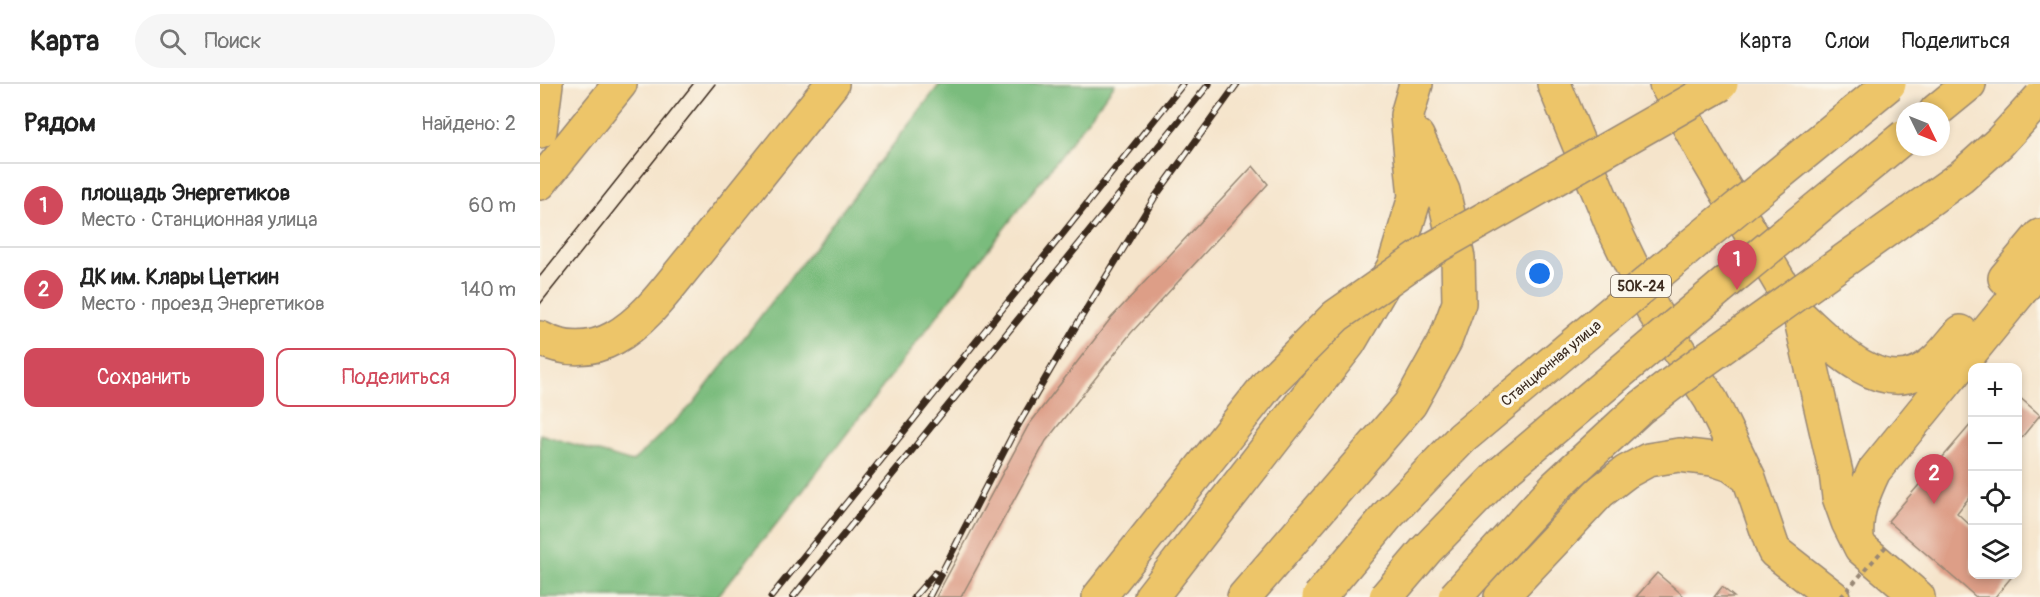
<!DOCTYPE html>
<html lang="ru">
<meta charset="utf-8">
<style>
body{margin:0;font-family:Pangolin,sans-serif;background:#f6f6f6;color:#222}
.controls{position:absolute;right:18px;bottom:18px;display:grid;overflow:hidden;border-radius:12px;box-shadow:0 3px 9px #0003}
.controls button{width:54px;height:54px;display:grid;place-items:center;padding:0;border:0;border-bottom:2px solid #e0e0e0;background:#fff;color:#222;font:30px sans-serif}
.compass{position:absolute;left:1356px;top:18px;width:54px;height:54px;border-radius:50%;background:#fff;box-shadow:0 3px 9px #0003;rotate:133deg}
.you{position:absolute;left:1000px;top:190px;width:21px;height:21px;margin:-15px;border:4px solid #fff;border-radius:50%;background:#1a73e8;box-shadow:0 0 0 9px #1a73e833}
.badge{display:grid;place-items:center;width:39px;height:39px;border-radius:50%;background:#d1495b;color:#fff;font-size:20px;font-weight:700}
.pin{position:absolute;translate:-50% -50px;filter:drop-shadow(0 2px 3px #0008)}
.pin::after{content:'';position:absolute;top:32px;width:21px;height:18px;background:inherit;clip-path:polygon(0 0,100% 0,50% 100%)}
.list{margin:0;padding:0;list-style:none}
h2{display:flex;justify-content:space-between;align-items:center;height:78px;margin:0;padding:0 24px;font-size:26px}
h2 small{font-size:20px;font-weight:400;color:#767676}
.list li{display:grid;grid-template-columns:39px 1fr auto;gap:18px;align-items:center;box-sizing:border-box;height:84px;padding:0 24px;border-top:2px solid #e0e0e0}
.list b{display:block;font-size:22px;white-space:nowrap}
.list p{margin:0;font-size:20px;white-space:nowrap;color:#767676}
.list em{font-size:20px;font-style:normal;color:#767676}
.actions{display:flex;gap:12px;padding:18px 24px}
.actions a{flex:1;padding:14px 0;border:2px solid #d1495b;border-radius:12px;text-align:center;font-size:21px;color:#d1495b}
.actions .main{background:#d1495b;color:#fff}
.icon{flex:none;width:33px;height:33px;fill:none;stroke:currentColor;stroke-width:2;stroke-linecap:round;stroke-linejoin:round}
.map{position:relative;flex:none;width:1500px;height:513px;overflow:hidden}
header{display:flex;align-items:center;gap:36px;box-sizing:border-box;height:84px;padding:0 30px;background:#fff;border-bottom:2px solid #e0e0e0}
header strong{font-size:28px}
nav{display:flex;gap:33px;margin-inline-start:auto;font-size:21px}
.search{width:420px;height:54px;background:#f6f6f6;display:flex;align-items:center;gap:15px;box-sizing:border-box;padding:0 21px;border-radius:33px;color:#767676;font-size:22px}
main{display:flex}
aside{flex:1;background:#fff}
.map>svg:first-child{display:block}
.forest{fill:#7abc7d;stroke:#5a734e;stroke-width:1.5}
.building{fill:#dd9e87}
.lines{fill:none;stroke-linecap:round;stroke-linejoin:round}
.primary-casing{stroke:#988774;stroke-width:36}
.primary{stroke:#edc569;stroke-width:33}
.tram{stroke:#3b2a1e;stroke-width:1.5}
.rail-casing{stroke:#3b2a1e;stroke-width:7}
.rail{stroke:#fbf7ec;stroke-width:4.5;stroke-dasharray:14;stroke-linecap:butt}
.primary-bridge-casing{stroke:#988774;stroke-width:36;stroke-linecap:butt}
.path-bridge{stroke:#988774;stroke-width:4;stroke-dasharray:4.5 4.5;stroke-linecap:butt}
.primary-bridge{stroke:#edc569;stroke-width:33}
.labels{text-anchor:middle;stroke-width:6;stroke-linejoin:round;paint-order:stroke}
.shield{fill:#fbf7ec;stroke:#75685c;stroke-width:1.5}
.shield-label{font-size:14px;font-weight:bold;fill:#3b2a1e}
.street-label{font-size:15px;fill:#3b2a1e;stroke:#fbf7ec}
</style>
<header>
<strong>Карта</strong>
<div class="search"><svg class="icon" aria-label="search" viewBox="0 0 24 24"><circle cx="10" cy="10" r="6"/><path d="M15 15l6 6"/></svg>Поиск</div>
<nav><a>Карта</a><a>Слои</a><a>Поделиться</a></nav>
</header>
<main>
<aside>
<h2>Рядом<small>Найдено: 2</small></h2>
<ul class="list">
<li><span class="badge">1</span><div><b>площадь Энергетиков</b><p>Место · Станционная улица</p></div><em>60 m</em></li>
<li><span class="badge">2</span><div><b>ДК им. Клары Цеткин</b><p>Место · проезд Энергетиков</p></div><em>140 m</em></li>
</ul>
<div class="actions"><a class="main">Сохранить</a><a>Поделиться</a></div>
</aside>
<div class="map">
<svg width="1500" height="513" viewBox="0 0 1500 513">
<rect width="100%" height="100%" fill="#fbf7ec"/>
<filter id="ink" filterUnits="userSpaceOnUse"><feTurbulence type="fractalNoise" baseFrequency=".0167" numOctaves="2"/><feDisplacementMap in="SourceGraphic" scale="12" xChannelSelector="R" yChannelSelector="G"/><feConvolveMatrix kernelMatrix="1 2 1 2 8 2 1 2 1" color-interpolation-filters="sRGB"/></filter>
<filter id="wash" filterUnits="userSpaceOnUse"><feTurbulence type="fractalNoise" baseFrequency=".008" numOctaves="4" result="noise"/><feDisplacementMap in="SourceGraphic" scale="24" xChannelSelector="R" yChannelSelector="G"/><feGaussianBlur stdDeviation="1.35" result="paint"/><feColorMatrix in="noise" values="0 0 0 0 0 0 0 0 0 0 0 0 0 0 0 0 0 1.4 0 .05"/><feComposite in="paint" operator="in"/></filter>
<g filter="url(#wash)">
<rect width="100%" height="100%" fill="#f5e4cb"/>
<path class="forest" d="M400,0H575L259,412L177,513H0V350L92,378L152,321Z"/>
<g id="blocks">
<path class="building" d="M713,82L728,100L591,249L506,357L421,513H396L488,342L571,234Z
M1478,312L1500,331L1478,358Z
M1432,339V410L1417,429L1432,443V490H1474L1455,513H1436L1348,437Z
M1117,489L1145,513H1096Z
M1182,503L1194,513H1174Z"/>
</g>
</g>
<g filter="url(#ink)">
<use href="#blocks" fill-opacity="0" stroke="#988774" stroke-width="1.5"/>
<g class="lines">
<g class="primary-casing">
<path id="primary" d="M1014,0L1073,143L1114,228L1171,316L1209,394L1234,467L1293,513
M1126,0L1162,66L1260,232L1296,389L1299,413L1308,438L1321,464L1378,513
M1396,27L1429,0
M0,47L6,0
M0,99L80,0
M1465,194L1500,152
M1260,232C1289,258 1334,308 1377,289C1396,281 1408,263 1421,248
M0,254C23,267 51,267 74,254C107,236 130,200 154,172C200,115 246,57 292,0
M1317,453C1315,429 1324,408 1334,387L1500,183
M559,513L728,300
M611,513L809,259L854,182L875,113L867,31L876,0
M704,513L870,320L905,257L919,219L918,174L903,107L877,52
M961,513L1060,408L1086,388L1108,376L1139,371L1173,375L1191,381L1209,394"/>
</g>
<use href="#primary" class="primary"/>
<path class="tram" d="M0,192L153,0
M0,220L175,0"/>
<g class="rail-casing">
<path id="rail" d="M231,513L643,0
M253,513L669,0
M374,513L395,489
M389,513L473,350L536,242L615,113L697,0"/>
</g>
<use href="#rail" class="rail"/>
<g class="primary-bridge-casing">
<path id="primary-bridge" d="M728,300L796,232L892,165L1181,0
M779,513L848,431L922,354L1152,161L1349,0
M846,513L887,465L960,390L1181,203L1365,52
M915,513L1015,403L1099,325L1138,295L1421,93L1459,59L1500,14"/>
</g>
<path class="path-bridge" d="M1301,513L1348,460"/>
<use href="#primary-bridge" class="primary-bridge"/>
</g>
</g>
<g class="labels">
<rect class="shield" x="1071" y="191" width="60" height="22" rx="4.5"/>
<g class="shield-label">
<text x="1101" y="207">50К-24</text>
</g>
<g class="street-label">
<text transform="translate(1011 279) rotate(-40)" y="5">Станционная улица</text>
</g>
</g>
</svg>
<div class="controls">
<button>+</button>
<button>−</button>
<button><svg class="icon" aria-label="locate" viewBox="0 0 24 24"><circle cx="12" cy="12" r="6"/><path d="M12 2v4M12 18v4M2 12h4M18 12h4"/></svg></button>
<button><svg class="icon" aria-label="layers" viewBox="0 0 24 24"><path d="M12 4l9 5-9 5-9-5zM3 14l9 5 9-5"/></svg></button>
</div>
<svg class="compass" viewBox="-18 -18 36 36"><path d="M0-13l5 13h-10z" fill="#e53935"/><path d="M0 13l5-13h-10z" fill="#767676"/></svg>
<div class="you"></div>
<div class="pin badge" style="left:1197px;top:206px">1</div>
<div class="pin badge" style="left:1394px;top:420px">2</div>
</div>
</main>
